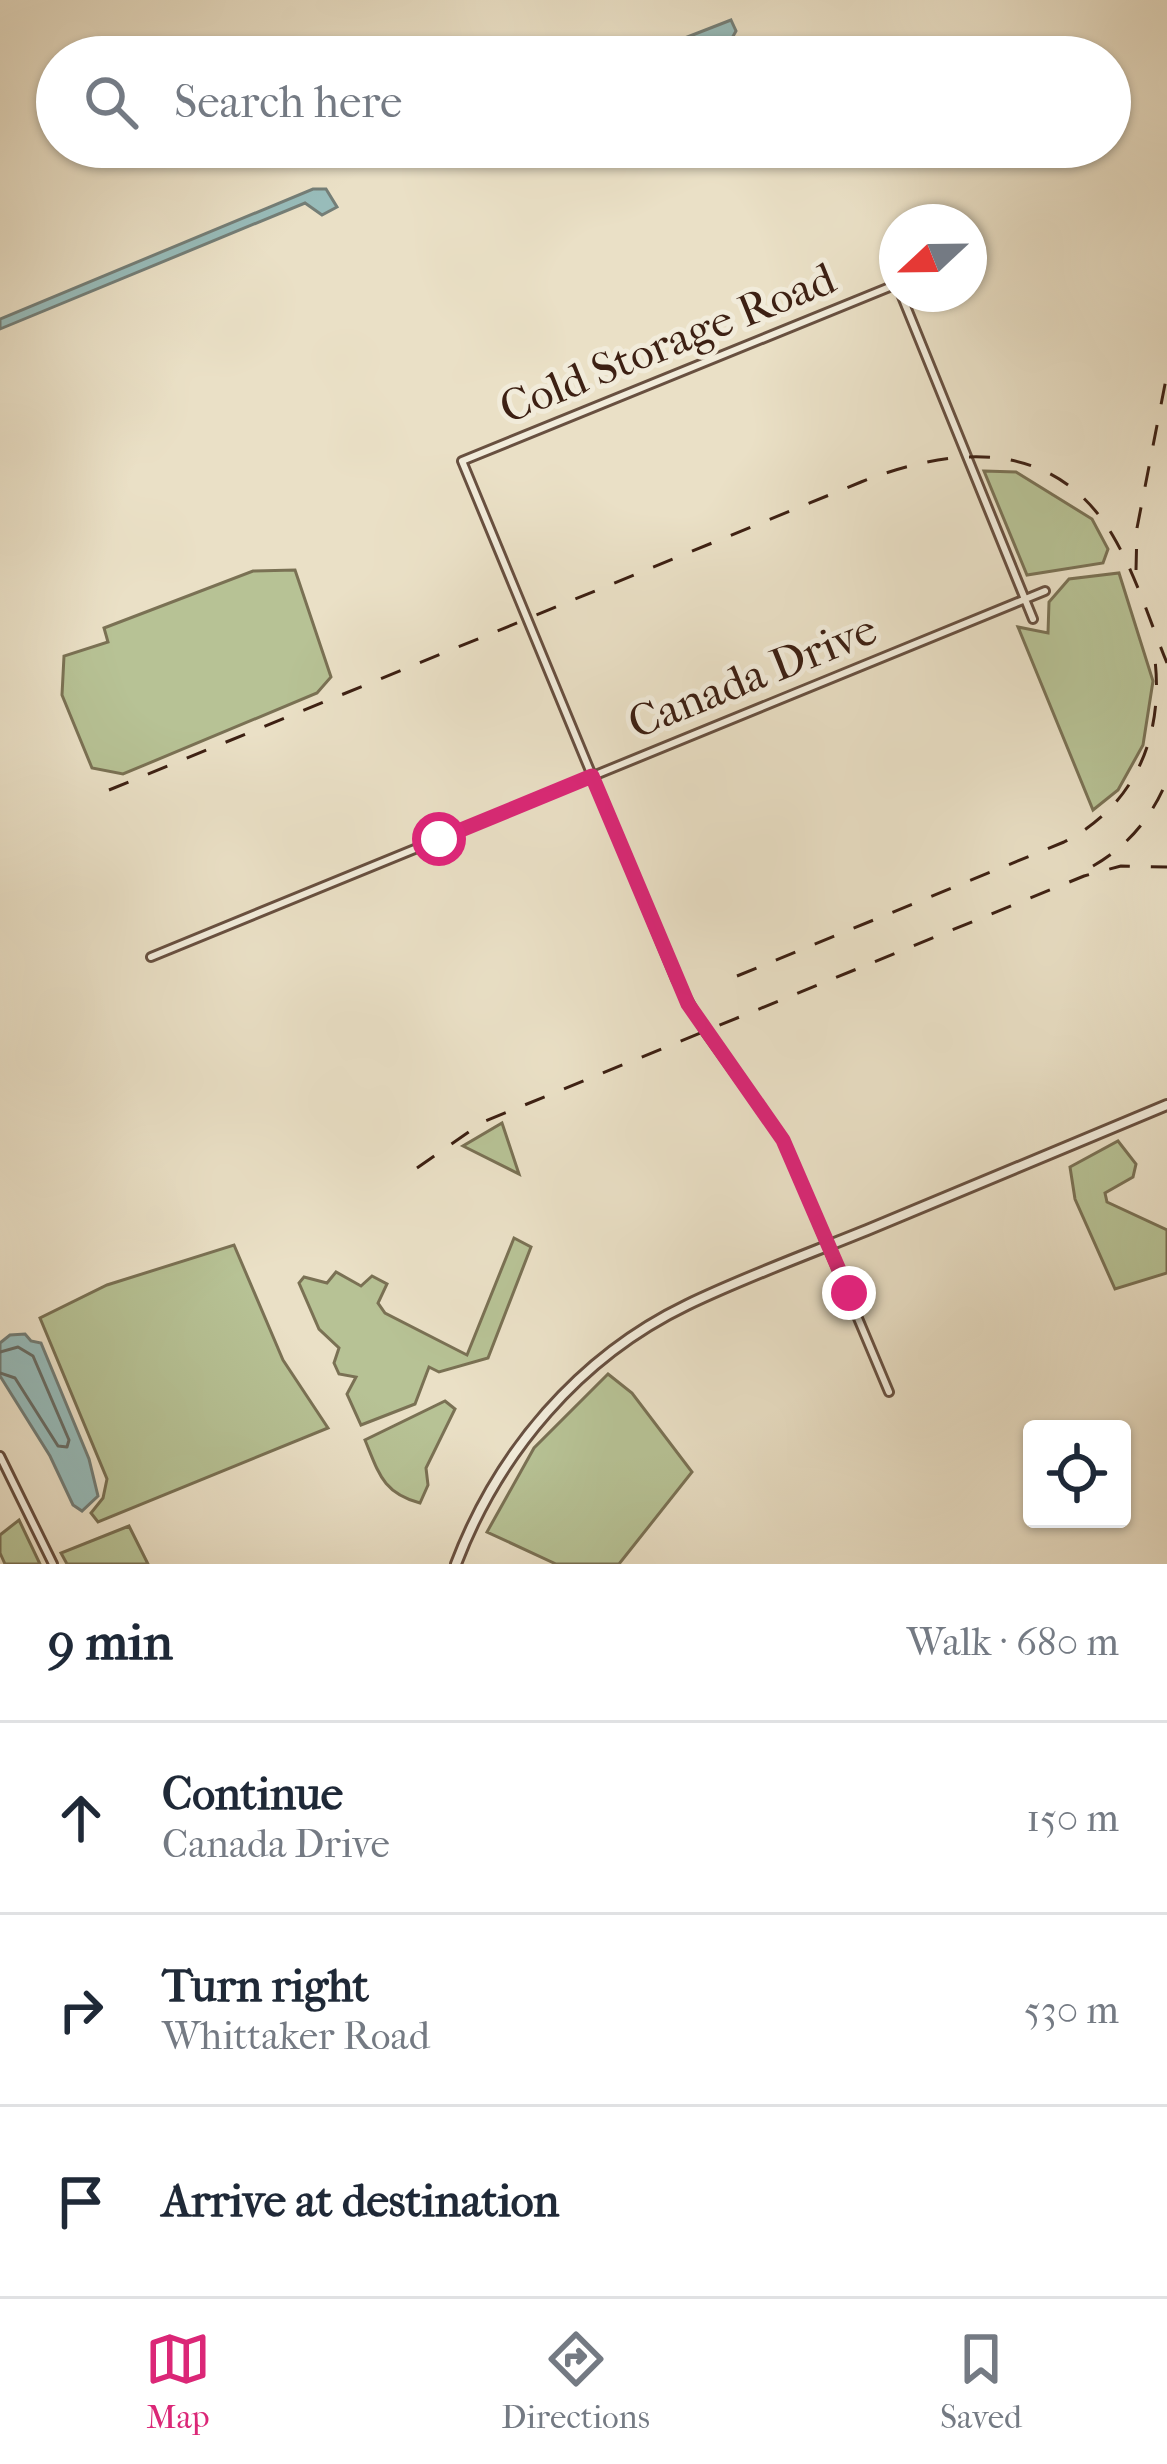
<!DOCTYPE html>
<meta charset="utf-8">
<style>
body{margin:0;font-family:"IM FELL French Canon",serif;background:#f2f2f3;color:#1f2937}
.controls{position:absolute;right:36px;bottom:36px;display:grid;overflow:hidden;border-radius:12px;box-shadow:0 3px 9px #0004}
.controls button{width:108px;height:108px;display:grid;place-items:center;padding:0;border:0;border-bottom:3px solid #e0e1e3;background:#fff;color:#1f2937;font:60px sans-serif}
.compass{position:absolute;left:879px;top:204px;width:108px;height:108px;border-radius:50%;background:#fff;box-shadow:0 3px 9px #0004;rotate:248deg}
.stop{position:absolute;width:36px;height:36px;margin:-27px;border:9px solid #db2777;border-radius:50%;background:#fff}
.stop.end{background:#db2777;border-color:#fff;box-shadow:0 3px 12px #0008}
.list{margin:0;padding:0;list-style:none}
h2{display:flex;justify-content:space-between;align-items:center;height:156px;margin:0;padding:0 48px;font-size:51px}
h2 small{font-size:39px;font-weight:400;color:#747a83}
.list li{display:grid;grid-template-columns:78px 1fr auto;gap:36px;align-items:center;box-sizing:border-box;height:192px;padding:0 48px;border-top:3px solid #e0e1e3}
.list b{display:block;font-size:45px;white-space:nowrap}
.list p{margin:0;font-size:39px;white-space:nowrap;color:#747a83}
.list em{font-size:39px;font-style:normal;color:#747a83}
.icon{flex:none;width:66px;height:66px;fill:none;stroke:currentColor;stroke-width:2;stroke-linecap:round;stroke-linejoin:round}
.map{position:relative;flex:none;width:1167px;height:1564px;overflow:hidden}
.search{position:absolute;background:#fff;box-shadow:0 3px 9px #0004;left:36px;right:36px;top:36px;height:132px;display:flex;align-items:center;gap:30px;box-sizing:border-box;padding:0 42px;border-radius:66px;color:#747a83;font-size:45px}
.sheet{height:732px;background:#fff}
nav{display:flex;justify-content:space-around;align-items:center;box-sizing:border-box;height:168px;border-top:3px solid #e0e1e3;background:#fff;font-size:33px;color:#747a83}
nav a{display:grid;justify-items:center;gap:6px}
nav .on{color:#db2777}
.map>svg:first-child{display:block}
.green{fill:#b7c295;stroke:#7a7154;stroke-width:3}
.water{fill:#98bcba;stroke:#747e77;stroke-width:3}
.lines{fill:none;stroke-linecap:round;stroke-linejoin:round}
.shore{stroke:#6a6e66;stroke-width:3}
.minor-casing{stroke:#685040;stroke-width:12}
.tertiary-casing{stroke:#685040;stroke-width:14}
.minor{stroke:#f1ebda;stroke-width:6}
.tertiary{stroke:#f1ebda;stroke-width:8}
.rail{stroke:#3d2013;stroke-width:3;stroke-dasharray:21 21;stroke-linecap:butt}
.route{stroke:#db2777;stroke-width:15}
.labels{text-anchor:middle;stroke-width:10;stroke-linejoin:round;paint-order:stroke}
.street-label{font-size:45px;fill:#3d2013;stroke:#f1ebda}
</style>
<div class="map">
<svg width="1167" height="1564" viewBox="0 0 1167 1564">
<rect width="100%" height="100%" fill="#eae0c6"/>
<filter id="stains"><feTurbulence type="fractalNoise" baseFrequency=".00167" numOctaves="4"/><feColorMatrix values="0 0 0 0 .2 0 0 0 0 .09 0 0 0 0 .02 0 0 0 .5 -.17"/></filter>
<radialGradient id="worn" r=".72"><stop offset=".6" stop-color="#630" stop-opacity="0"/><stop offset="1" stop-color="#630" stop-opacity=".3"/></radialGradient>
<path class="green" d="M984,471L1016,472L1092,519L1108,549L1103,563L1027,575Z
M295,570L331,677L317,693L123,774L92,768L62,695L64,656L108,642L104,628L253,571Z
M1119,573L1153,681L1143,745L1118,790L1093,810L1018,627L1048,633L1049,602L1069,579Z
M502,1123L519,1174L463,1146Z
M1118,1141L1136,1164L1133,1177L1105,1193L1107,1202L1167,1230V1273L1115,1289L1075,1199L1070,1167Z
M514,1238L531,1247L488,1358L439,1372L429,1367L415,1404L361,1425L347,1394L356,1377L339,1374L334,1363L339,1348L319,1329L299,1283L304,1277L327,1283L336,1272L361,1286L372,1276L387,1284L378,1303L385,1313L467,1355Z
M234,1245L283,1360L328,1428L98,1522L91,1513L103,1498L107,1479L40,1318L107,1285Z
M608,1374L632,1393L692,1472L619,1564H556L487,1532L534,1448Z
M445,1401L455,1409L426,1468L428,1485L420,1503C383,1493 379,1474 365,1440Z
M19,1520L40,1564H5L0,1553V1535Z
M129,1526L148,1564H67L61,1553Z"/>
<path class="water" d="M731,20L736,31L726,49L706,39L663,57H636Z
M313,189H326L337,207L322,215L305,203L0,329V319Z
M25,1334L31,1341L41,1343L89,1459L98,1496L82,1511L73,1505L50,1456L0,1376V1343L10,1335Z"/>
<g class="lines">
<path class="shore" d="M0,1352L18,1347L33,1356L69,1440L67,1447L58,1446L15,1378L0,1373"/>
<g class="minor-casing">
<path id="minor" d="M901,294L1033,619
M151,957L1045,591
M889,1392L783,1140L705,1031L676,979L462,461L897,284
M0,1456L53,1564"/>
</g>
<g class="tertiary-casing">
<path id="tertiary" d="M456,1564C498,1453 579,1357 687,1305C747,1276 811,1253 872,1228C971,1187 1069,1146 1167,1105"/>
</g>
<use href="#minor" class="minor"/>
<use href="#tertiary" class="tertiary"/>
<path class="rail" d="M1136,570L1137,528L1167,374
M109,790L861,482C955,445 1055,438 1113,536C1136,575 1150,622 1167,663
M1093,866C1128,846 1152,817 1167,780
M737,976L1064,842C1139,804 1167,728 1153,646
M417,1168L483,1122L1084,876L1121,866L1167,867"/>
</g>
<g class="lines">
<path class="route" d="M439,839L592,776L688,1004L783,1140L849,1293"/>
</g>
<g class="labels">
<g class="street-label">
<text transform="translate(667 342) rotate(-22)" y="16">Cold Storage Road</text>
<text transform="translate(752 675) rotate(-22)" y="16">Canada Drive</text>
</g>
</g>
<rect width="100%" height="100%" filter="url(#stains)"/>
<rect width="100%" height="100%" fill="url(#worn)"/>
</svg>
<div class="controls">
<button><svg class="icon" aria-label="locate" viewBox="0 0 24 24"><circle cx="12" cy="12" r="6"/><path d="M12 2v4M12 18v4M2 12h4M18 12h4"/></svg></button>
</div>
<svg class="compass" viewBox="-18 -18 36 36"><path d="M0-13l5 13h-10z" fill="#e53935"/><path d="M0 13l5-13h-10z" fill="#747a83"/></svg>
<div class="stop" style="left:439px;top:839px"></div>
<div class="stop end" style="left:849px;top:1293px"></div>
<div class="search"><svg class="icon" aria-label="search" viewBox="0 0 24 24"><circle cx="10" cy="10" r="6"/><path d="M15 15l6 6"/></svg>Search here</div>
</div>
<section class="sheet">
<h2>9 min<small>Walk · 680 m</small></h2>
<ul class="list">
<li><svg class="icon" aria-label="ahead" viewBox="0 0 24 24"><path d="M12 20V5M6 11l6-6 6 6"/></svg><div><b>Continue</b><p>Canada Drive</p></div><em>150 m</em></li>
<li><svg class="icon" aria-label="right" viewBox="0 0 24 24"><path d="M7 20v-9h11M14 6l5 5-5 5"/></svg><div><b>Turn right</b><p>Whittaker Road</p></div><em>530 m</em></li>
<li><svg class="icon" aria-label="arrive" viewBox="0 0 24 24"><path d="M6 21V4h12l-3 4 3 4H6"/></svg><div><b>Arrive at destination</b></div></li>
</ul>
</section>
<nav>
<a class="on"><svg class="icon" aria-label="map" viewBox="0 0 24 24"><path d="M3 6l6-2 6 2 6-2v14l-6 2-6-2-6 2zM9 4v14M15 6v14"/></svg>Map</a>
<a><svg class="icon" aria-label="directions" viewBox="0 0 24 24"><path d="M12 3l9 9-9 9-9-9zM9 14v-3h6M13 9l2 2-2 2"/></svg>Directions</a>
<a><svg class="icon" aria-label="saved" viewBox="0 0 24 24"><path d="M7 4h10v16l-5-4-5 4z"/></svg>Saved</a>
</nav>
